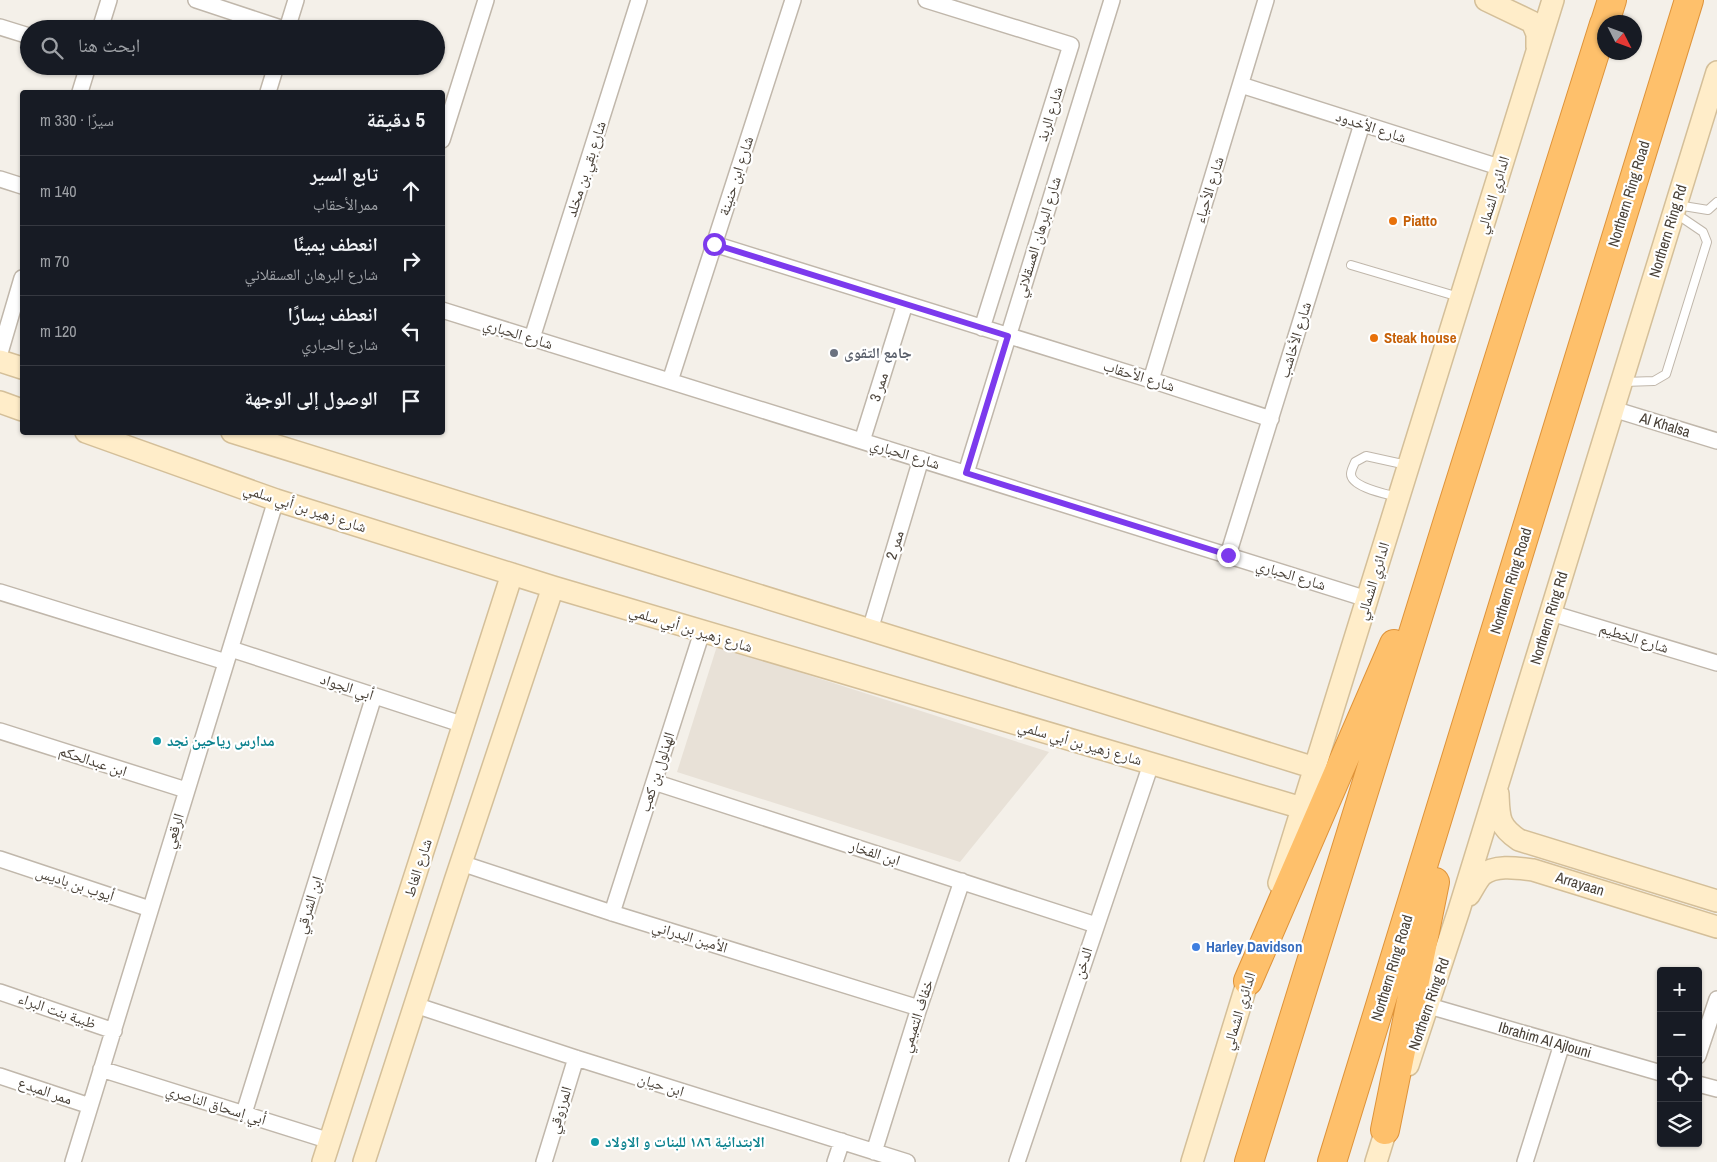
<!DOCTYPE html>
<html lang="ar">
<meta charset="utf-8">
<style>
body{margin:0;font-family:"Archivo Narrow","Noto Naskh Arabic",sans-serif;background:#20242c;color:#f1f3f6;direction:rtl}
.controls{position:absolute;right:15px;bottom:15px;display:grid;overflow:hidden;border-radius:5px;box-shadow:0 1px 4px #0004}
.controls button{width:45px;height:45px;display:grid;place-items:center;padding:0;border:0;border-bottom:1px solid #363941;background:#171b24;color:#f1f3f6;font:25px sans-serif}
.compass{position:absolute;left:1597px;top:15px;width:45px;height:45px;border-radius:50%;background:#171b24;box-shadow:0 1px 4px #0004;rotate:132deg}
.stop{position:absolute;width:15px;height:15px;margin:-11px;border:4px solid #7c3aed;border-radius:50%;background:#fff}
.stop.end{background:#7c3aed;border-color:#fff;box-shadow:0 1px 5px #0008}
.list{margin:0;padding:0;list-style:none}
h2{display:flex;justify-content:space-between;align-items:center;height:65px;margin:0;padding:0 20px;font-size:21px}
h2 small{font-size:16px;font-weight:400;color:#9ea1a6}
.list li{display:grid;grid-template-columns:32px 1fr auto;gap:15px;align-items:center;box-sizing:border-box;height:70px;padding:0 20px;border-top:1px solid #363941}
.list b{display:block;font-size:19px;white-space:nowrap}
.list p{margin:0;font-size:16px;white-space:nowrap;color:#9ea1a6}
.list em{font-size:16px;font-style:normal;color:#9ea1a6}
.icon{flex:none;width:28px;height:28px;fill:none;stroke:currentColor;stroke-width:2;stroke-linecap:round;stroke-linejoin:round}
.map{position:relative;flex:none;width:1717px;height:1162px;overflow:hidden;direction:ltr}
.search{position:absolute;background:#171b24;box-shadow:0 1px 4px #0004;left:20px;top:20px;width:425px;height:55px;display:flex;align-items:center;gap:12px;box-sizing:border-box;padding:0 18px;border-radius:28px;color:#9ea1a6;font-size:19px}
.panel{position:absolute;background:#171b24;box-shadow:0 1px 4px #0004;left:20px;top:90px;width:425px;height:345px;border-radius:5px;direction:rtl}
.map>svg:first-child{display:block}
.residential{fill:#e8e1d7}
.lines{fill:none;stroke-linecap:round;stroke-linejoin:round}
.lane-casing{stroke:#c0b7ab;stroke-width:10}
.street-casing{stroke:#c0b7ab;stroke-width:18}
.secondary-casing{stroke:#d4bf99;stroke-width:24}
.highway-casing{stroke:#de933a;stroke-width:30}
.lane{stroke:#fff;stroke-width:8}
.street{stroke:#fff;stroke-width:15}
.secondary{stroke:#ffedc9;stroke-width:21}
.highway{stroke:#fec06b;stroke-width:28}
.route{stroke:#7c3aed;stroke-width:6}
.food-dot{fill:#e8710a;stroke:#fff;stroke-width:2}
.worship-dot{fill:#6b7280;stroke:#fff;stroke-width:2}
.culture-dot{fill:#0f9aa8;stroke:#fff;stroke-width:2}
.shop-dot{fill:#3f7fe0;stroke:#fff;stroke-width:2}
.labels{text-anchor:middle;stroke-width:4.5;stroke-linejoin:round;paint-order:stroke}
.street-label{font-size:15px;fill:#484037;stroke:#fff}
.food-label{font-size:15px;font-weight:bold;fill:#c56008;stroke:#fff;text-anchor:start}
.worship-label{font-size:15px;font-weight:bold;fill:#5b616d;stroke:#fff;text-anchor:start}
.culture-label{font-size:15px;font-weight:bold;fill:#0d838f;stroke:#fff;text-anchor:start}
.shop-label{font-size:15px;font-weight:bold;fill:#366cbe;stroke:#fff;text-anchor:start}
</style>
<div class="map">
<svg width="1717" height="1162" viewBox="0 0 1717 1162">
<rect width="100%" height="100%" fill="#f4f0e9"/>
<path class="residential" d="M717,646L1049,752L960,862L677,772Z"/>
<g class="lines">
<g class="lane-casing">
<path id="lane" d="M1677,205L1708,210L1717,202
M1351,265L1459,297
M1624,382L1654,381L1666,374L1707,242L1703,232L1675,213
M1397,497C1386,494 1351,487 1351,474C1351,470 1354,465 1355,462L1366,456L1407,465"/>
</g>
<g class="street-casing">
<path id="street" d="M196,0L284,29
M926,0L1071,45L982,328
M0,27L29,36
M100,29L109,0
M287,29L296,0
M1241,85L1502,168
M80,92L88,66
M268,92L276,66
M442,140L486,0
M0,179L22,186
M714,244L1151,380L1271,419
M442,310L1367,599
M532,338L639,0
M0,353L22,278
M1151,380L1266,0
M670,381L793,0
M1613,409L1717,441
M862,441L905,304
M966,473L1112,0
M1228,555L1362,124
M0,592L226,662
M1551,613L1717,663
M870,630L921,459
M231,649L464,725
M0,731L186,790
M654,782L1096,925
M0,859L150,909
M461,863L612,913L919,1008
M612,913L702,632
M0,992L114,1031
M415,1005L576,1058L907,1162
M1429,1006L1661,1073
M1698,1056L1717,999
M101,1069L330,1141
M0,1076L90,1106
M1698,1084L1717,1089
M244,1113L374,696
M874,1152L919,1008L962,881
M73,1162L276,500
M544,1162L576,1058
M835,1162L842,1141
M1017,1162L1151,764
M1525,1162L1562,1044"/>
</g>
<g class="secondary-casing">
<path id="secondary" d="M1486,0L1532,22L1537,34V47
M0,361L22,368
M0,402L22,410
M86,432L276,500L553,587L1302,808
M232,432L1315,768
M1498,794C1499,817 1498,826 1519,840L1717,901
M1279,883L1553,0
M1469,895C1473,889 1477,880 1482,875C1495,864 1518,868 1533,870L1717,927
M1408,1065L1459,910L1717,72
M323,1162L512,574
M364,1162L455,881L553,587
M1192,1162L1252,967
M1376,1162L1390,1117"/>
</g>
<g class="highway-casing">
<path id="highway" d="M1605,22L1612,0
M1248,981L1394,644
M1385,1130L1435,882
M1249,1162L1450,514L1604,24
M1332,1162L1689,0"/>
</g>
<use href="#lane" class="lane"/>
<use href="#street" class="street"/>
<use href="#secondary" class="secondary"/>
<use href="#highway" class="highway"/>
</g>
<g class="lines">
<path class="route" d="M714,244L1008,336L966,473L1228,555"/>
</g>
<g class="food-dot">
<circle cx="1393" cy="221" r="5"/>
<circle cx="1374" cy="338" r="5"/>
</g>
<circle class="worship-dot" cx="834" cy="353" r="5"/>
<g class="culture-dot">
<circle cx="157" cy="741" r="5"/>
<circle cx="595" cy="1142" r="5"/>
</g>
<circle class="shop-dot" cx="1196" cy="947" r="5"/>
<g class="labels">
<g class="street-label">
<text transform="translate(1050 114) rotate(-73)" y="5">شارع الربذ</text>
<text transform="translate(1371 127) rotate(18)" y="5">شارع الأخدود</text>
<text transform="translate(586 169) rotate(-72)" y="5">شارع بقي بن مخلد</text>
<text transform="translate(736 176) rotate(-72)" y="5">شارع ابن حنينة</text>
<text transform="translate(1209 190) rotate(-73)" y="5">شارع الأحياء</text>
<text transform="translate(1629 194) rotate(-73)" y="5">Northern Ring Road</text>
<text transform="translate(1493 195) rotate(-73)" y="5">الدائري الشمالي</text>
<text transform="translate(1668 231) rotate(-73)" y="5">Northern Ring Rd</text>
<text transform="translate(1038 237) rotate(-73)" y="5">شارع البرهان العسقلاني</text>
<text transform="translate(518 334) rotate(17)" y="5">شارع الحباري</text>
<text transform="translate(1295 340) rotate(-73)" y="5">شارع الأخاشب</text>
<text transform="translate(1139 376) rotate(17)" y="5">شارع الأحقاب</text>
<text transform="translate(879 387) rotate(-72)" y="5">ممر 3</text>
<text transform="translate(1665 425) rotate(17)" y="5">Al Khalsa</text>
<text transform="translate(905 454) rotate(17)" y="5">شارع الحباري</text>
<text transform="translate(305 508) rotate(18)" y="5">شارع زهير بن أبي سلمي</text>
<text transform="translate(895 545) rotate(-73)" y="5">ممر 2</text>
<text transform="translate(1291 575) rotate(17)" y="5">شارع الحباري</text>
<text transform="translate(1373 581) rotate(-73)" y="5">الدائري الشمالي</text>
<text transform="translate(1511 581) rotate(-73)" y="5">Northern Ring Road</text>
<text transform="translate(1549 618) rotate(-73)" y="5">Northern Ring Rd</text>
<text transform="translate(691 629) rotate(17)" y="5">شارع زهير بن أبي سلمي</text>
<text transform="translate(1634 638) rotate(17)" y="5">شارع الخطيم</text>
<text transform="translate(347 687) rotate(18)" y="5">أبي الجواد</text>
<text transform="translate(1080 743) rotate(16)" y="5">شارع زهير بن أبي سلمي</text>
<text transform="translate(93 761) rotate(18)" y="5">ابن عبدالحكم</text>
<text transform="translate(657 772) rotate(-72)" y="5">الهذلول بن كعب</text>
<text transform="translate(174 831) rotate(-73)" y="5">الرقعي</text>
<text transform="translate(875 853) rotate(18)" y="5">ابن الفخار</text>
<text transform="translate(418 868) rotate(-72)" y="5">شارع الغاط</text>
<text transform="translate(75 884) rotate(18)" y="5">أيوب بن باديس</text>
<text transform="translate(1580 884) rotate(17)" y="5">Arrayaan</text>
<text transform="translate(309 905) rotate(-73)" y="5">ابن الشرقي</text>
<text transform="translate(690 937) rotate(17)" y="5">الأمين البدراني</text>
<text transform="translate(1083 963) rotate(-72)" y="5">الدخن</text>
<text transform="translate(1392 968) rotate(-73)" y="5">Northern Ring Road</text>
<text transform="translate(1429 1004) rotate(-71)" y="5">Northern Ring Rd</text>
<text transform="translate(57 1011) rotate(19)" y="5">ظبية بنت البراء</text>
<text transform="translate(1239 1011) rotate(-73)" y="5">الدائري الشمالي</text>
<text transform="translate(917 1016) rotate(-72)" y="5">خفاف التميمي</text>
<text transform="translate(1545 1040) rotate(16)" y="5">Ibrahim Al Ajlouni</text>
<text transform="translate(661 1085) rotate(17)" y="5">ابن حيان</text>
<text transform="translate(45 1091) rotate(19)" y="5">ممر المبدع</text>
<text transform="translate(216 1105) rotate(17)" y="5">أبي إسحاق الناصري</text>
<text transform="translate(560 1110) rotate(-73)" y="5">المرزوقي</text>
</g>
<g class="food-label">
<text x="1403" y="226">Piatto</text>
<text x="1384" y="343">Steak house</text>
</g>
<g class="worship-label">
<text x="844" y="358">جامع التقوى</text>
</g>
<g class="culture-label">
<text x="167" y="746">مدارس رياحين نجد</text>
<text x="605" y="1147">الابتدائية ١٨٦ للبنات و الاولاد</text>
</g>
<g class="shop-label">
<text x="1206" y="952">Harley Davidson</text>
</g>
</g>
</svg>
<div class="controls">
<button>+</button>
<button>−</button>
<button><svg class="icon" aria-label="locate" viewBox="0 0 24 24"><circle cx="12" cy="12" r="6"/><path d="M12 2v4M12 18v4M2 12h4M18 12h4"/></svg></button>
<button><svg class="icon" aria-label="layers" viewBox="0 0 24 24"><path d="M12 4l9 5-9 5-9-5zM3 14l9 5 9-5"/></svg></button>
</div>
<svg class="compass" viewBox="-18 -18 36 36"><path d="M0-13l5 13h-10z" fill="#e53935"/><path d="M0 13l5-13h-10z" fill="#9ea1a6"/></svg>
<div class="stop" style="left:714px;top:244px"></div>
<div class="stop end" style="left:1228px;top:555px"></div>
<div class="search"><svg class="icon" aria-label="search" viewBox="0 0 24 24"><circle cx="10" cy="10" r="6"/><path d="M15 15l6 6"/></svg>ابحث هنا</div>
<section class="panel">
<h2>5 دقيقة<small>سيرًا · 330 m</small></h2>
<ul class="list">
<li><svg class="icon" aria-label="ahead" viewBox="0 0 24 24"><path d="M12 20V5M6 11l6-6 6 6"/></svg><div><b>تابع السير</b><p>ممرالأحقاب</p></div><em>140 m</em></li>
<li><svg class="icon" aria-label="right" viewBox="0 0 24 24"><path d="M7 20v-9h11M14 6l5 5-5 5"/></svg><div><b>انعطف يمينًا</b><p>شارع البرهان العسقلاني</p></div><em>70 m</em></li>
<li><svg class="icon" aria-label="left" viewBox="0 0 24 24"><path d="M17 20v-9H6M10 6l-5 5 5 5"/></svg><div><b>انعطف يسارًا</b><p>شارع الحباري</p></div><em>120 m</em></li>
<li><svg class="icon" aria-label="arrive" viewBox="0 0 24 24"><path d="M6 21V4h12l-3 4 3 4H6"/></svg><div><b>الوصول إلى الوجهة</b></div></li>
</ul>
</section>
</div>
